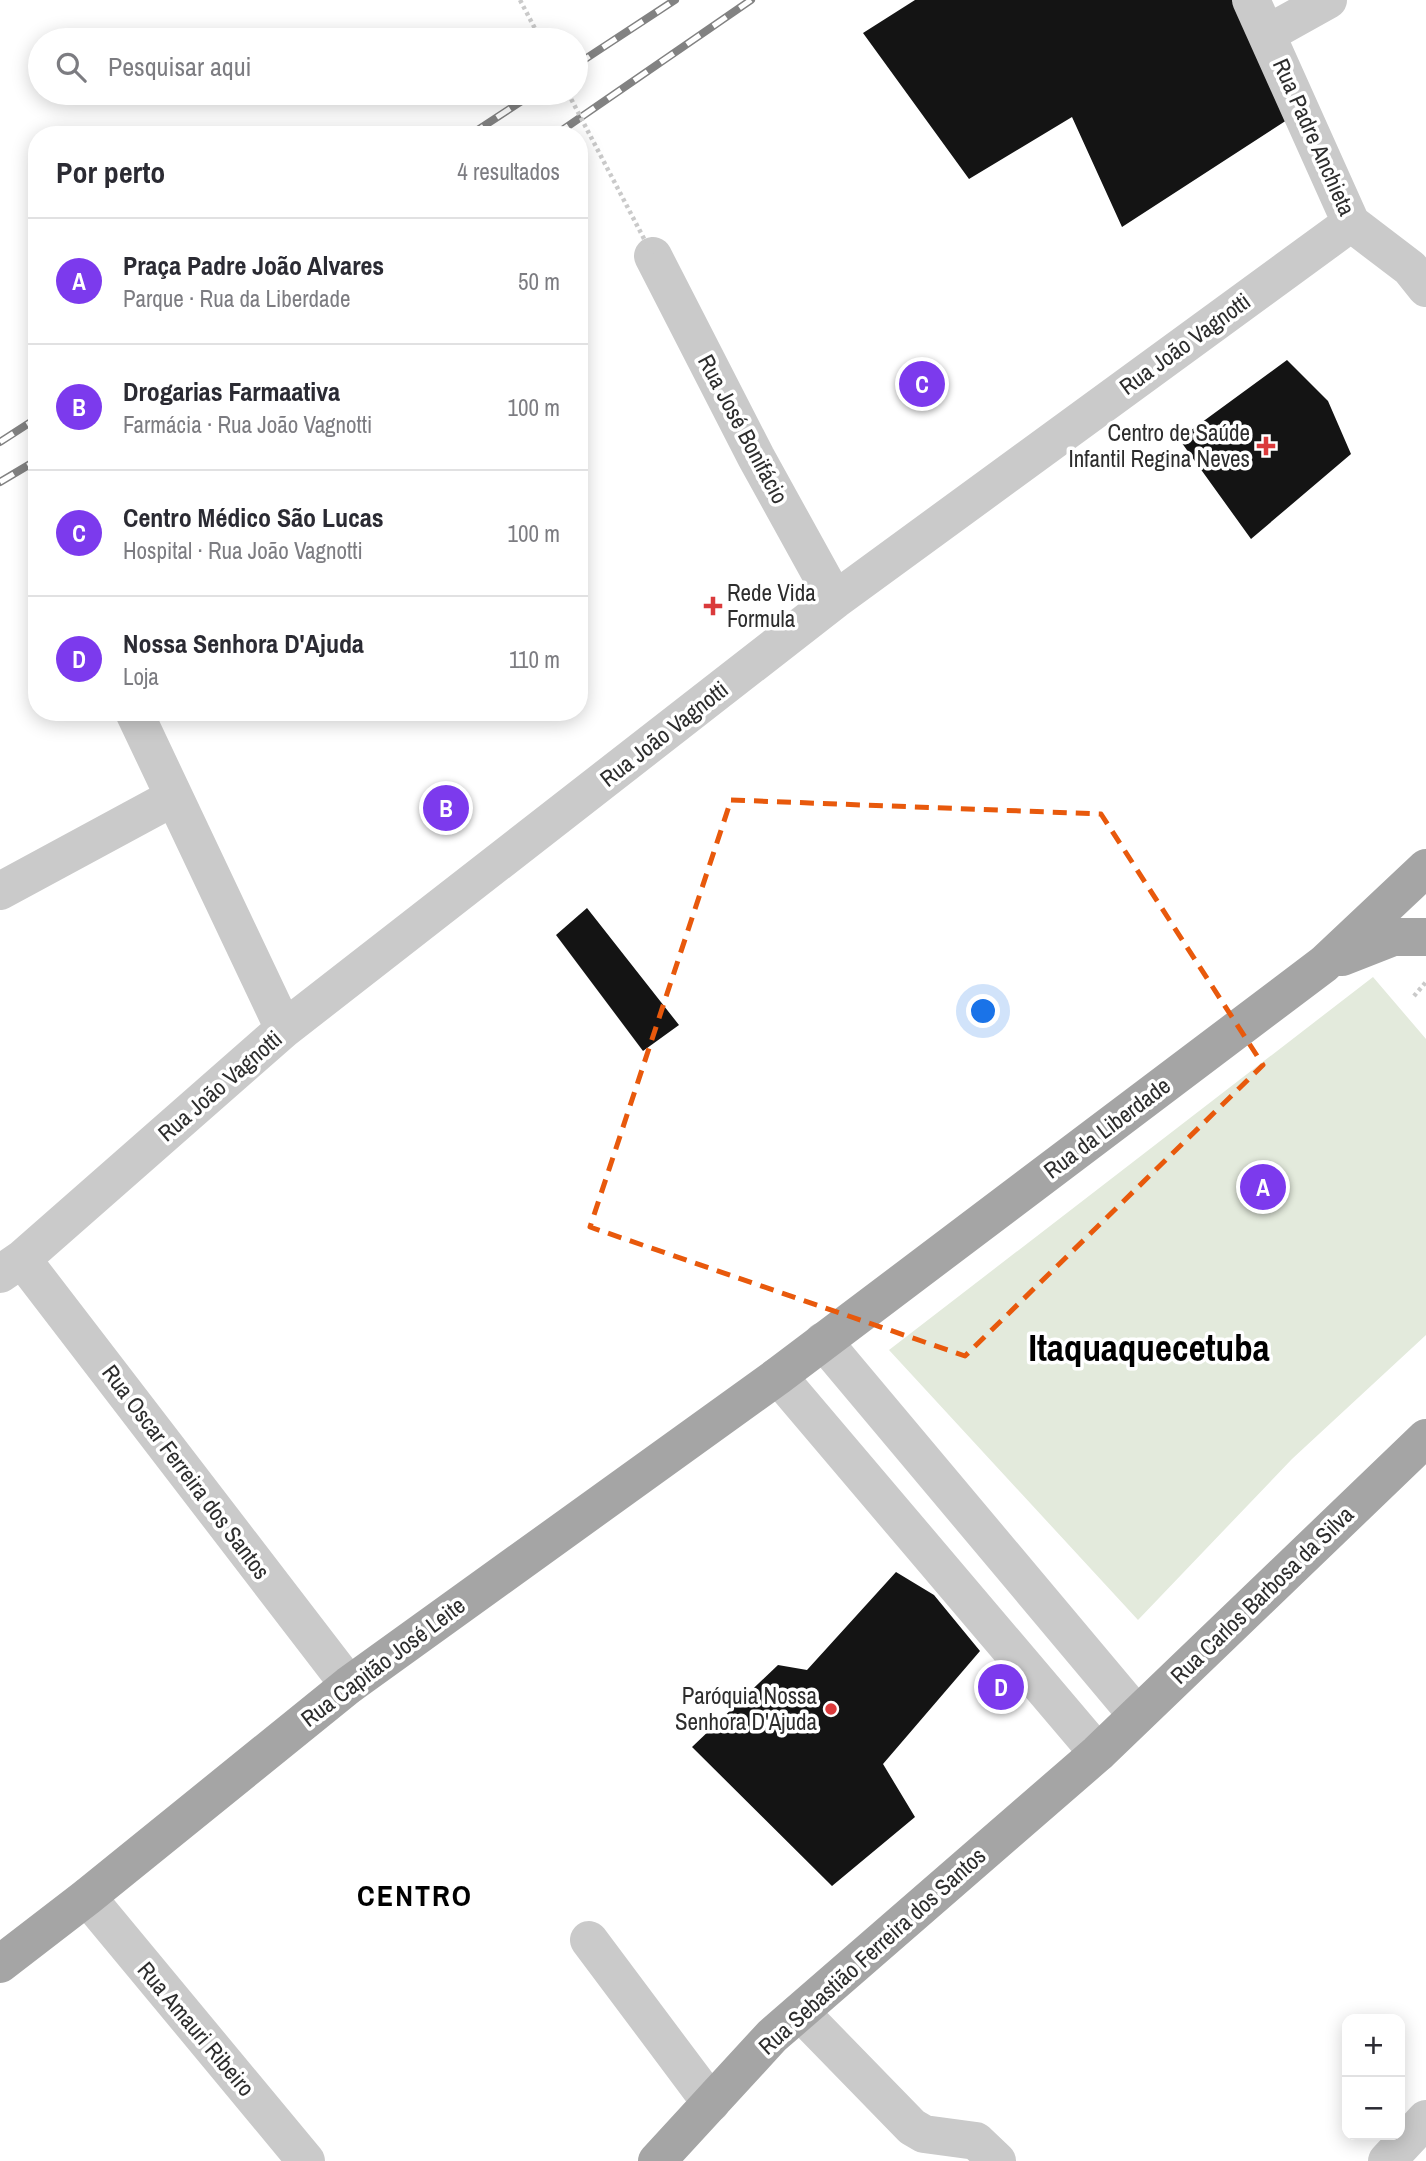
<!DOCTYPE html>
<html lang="pt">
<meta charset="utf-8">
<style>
body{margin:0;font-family:"Archivo Narrow",sans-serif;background:#f7f7f7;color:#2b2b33}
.controls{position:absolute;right:21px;bottom:21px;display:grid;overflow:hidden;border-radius:14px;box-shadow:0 4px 18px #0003}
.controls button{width:63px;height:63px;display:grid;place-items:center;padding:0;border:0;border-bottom:2px solid #e1e1e2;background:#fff;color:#2b2b33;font:35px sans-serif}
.you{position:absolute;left:984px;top:1012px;width:24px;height:24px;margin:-18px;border:5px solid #fff;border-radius:50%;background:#1a73e8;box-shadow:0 0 0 10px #1a73e833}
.badge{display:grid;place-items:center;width:46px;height:46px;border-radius:50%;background:#7c3aed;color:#fff;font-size:23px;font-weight:700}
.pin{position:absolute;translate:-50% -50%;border:4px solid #fff;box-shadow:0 2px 7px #0006}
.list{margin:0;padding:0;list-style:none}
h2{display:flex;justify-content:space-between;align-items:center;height:91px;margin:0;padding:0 28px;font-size:30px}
h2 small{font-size:23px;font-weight:400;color:#7c7c81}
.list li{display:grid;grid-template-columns:46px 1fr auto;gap:21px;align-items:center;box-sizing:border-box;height:126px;padding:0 28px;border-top:2px solid #e1e1e2}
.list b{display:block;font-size:26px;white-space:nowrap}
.list p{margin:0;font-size:23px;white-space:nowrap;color:#7c7c81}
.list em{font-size:23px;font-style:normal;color:#7c7c81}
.icon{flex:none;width:38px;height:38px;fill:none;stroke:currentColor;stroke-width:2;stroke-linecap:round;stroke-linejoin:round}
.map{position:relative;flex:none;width:1426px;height:2161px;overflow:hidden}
.search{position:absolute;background:#fff;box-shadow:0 4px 18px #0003;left:28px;top:28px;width:560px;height:77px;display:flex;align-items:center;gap:18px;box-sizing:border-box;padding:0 24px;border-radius:38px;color:#7c7c81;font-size:26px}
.panel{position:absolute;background:#fff;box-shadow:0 4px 18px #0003;left:28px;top:126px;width:560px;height:595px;border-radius:28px}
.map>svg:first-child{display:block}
.green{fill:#e3eadc}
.building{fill:#141414}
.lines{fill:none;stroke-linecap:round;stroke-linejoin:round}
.path{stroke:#cacaca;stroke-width:4.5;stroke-dasharray:3.5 3.5;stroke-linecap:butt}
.minor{stroke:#cacaca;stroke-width:38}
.major{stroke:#a5a5a5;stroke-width:38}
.rail-casing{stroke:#828282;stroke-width:8}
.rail{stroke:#fff;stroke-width:5;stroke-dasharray:16;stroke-linecap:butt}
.path-bridge{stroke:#cacaca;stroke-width:4.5;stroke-dasharray:3.5 3.5;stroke-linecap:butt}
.marked{fill:none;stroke:#e8590c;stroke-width:5;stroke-dasharray:14 9;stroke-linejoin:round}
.poi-dot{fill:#da3a3b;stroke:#fff;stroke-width:2.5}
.labels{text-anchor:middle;stroke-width:7;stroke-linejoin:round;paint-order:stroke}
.street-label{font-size:23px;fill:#2d2d2d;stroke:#fff}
.poi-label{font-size:23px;fill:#2d2d2d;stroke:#fff;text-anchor:end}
.district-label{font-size:30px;font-weight:bold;letter-spacing:2px;fill:#000;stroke:#fff}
.town-label{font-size:37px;font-weight:bold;fill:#000;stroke:#fff}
</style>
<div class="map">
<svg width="1426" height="2161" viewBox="0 0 1426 2161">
<rect width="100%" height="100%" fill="#fff"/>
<path class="green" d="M1373,977L1426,1039V1335L1292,1459L1138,1620L889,1350Z"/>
<path class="building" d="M915,0H1232L1287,120L1122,227L1072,117L969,179L863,33Z
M1287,360L1328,401L1351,454L1251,539L1179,439Z
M587,908L679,1025L643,1051L556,935Z
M896,1572L934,1595L980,1651L883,1764L915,1817L832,1886L692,1747L778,1665L807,1670Z"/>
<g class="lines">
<path class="path" d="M520,0L541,40
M1414,996L1426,982"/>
<path class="minor" d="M1251,0L1351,223L1410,268L1426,288
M1267,34L1328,0
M653,256L756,457L835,600
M134,712L284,1029
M0,891L174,797
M22,1259L349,1685
M0,1274L22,1259L284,1029L835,600L1351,223
M823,1341L1137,1715
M778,1376L1098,1753
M87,1897L306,2161
M589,1940L711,2103
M800,2012L912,2127L924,2134L976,2141L997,2161
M1387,2161L1426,2119"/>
<path class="major" d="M1342,957L1393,937H1426
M0,1964L87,1897L349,1685L778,1376L1324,964L1426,868
M657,2161L772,2036L1098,1753L1426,1438"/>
<g class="rail-casing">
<path id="rail" d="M576,65L675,0
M470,135L534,93
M555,135L751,0
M0,442L37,418
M0,482L37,460"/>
</g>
<use href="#rail" class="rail"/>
<path class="path-bridge" d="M568,93L653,256"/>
</g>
<path class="marked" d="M731,800L1101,814L1263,1065L965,1356L590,1227Z"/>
<g class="poi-dot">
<path d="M1262.5 435.5h7v7h7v7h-7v7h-7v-7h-7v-7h7z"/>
<path d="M709.5 595.5h7v7h7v7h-7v7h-7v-7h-7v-7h7z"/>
<circle cx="831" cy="1709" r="7"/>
</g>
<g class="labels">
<g class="street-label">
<text transform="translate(1314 137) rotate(66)" y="8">Rua Padre Anchieta</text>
<text transform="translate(1185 344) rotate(-36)" y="8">Rua João Vagnotti</text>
<text transform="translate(743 429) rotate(62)" y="8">Rua José Bonifácio</text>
<text transform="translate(664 734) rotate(-38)" y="8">Rua João Vagnotti</text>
<text transform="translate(220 1086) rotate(-41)" y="8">Rua João Vagnotti</text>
<text transform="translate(1107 1128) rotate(-37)" y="8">Rua da Liberdade</text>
<text transform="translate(186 1472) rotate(53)" y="8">Rua Oscar Ferreira dos Santos</text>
<text transform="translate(1262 1595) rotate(-44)" y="8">Rua Carlos Barbosa da Silva</text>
<text transform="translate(383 1662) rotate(-37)" y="8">Rua Capitão José Leite</text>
<text transform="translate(872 1951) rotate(-42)" y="8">Rua Sebastião Ferreira dos Santos</text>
<text transform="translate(196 2029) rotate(50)" y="8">Rua Amauri Ribeiro</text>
</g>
<g class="poi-label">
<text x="1250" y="441">Centro de Saúde<tspan x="1250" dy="26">Infantil Regina Neves</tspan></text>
<text x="727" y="601" text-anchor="start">Rede Vida<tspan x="727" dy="26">Formula</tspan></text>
<text x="817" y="1704">Paróquia Nossa<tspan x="817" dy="26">Senhora D'Ajuda</tspan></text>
</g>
<g class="district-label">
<text x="415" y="1906">CENTRO</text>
</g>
<g class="town-label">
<text x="1149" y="1361">Itaquaquecetuba</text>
</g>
</g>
</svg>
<div class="controls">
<button>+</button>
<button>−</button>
</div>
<div class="you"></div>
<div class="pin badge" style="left:1263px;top:1187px">A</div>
<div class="pin badge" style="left:446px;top:808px">B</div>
<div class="pin badge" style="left:922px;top:384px">C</div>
<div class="pin badge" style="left:1001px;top:1687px">D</div>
<div class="search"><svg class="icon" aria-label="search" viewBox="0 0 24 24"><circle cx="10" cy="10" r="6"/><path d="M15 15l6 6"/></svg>Pesquisar aqui</div>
<section class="panel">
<h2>Por perto<small>4 resultados</small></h2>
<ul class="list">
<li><span class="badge">A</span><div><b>Praça Padre João Alvares</b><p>Parque · Rua da Liberdade</p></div><em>50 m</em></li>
<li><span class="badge">B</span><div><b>Drogarias Farmaativa</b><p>Farmácia · Rua João Vagnotti</p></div><em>100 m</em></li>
<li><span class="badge">C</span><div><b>Centro Médico São Lucas</b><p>Hospital · Rua João Vagnotti</p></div><em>100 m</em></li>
<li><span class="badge">D</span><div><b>Nossa Senhora D'Ajuda</b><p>Loja</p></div><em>110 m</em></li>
</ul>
</section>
</div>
